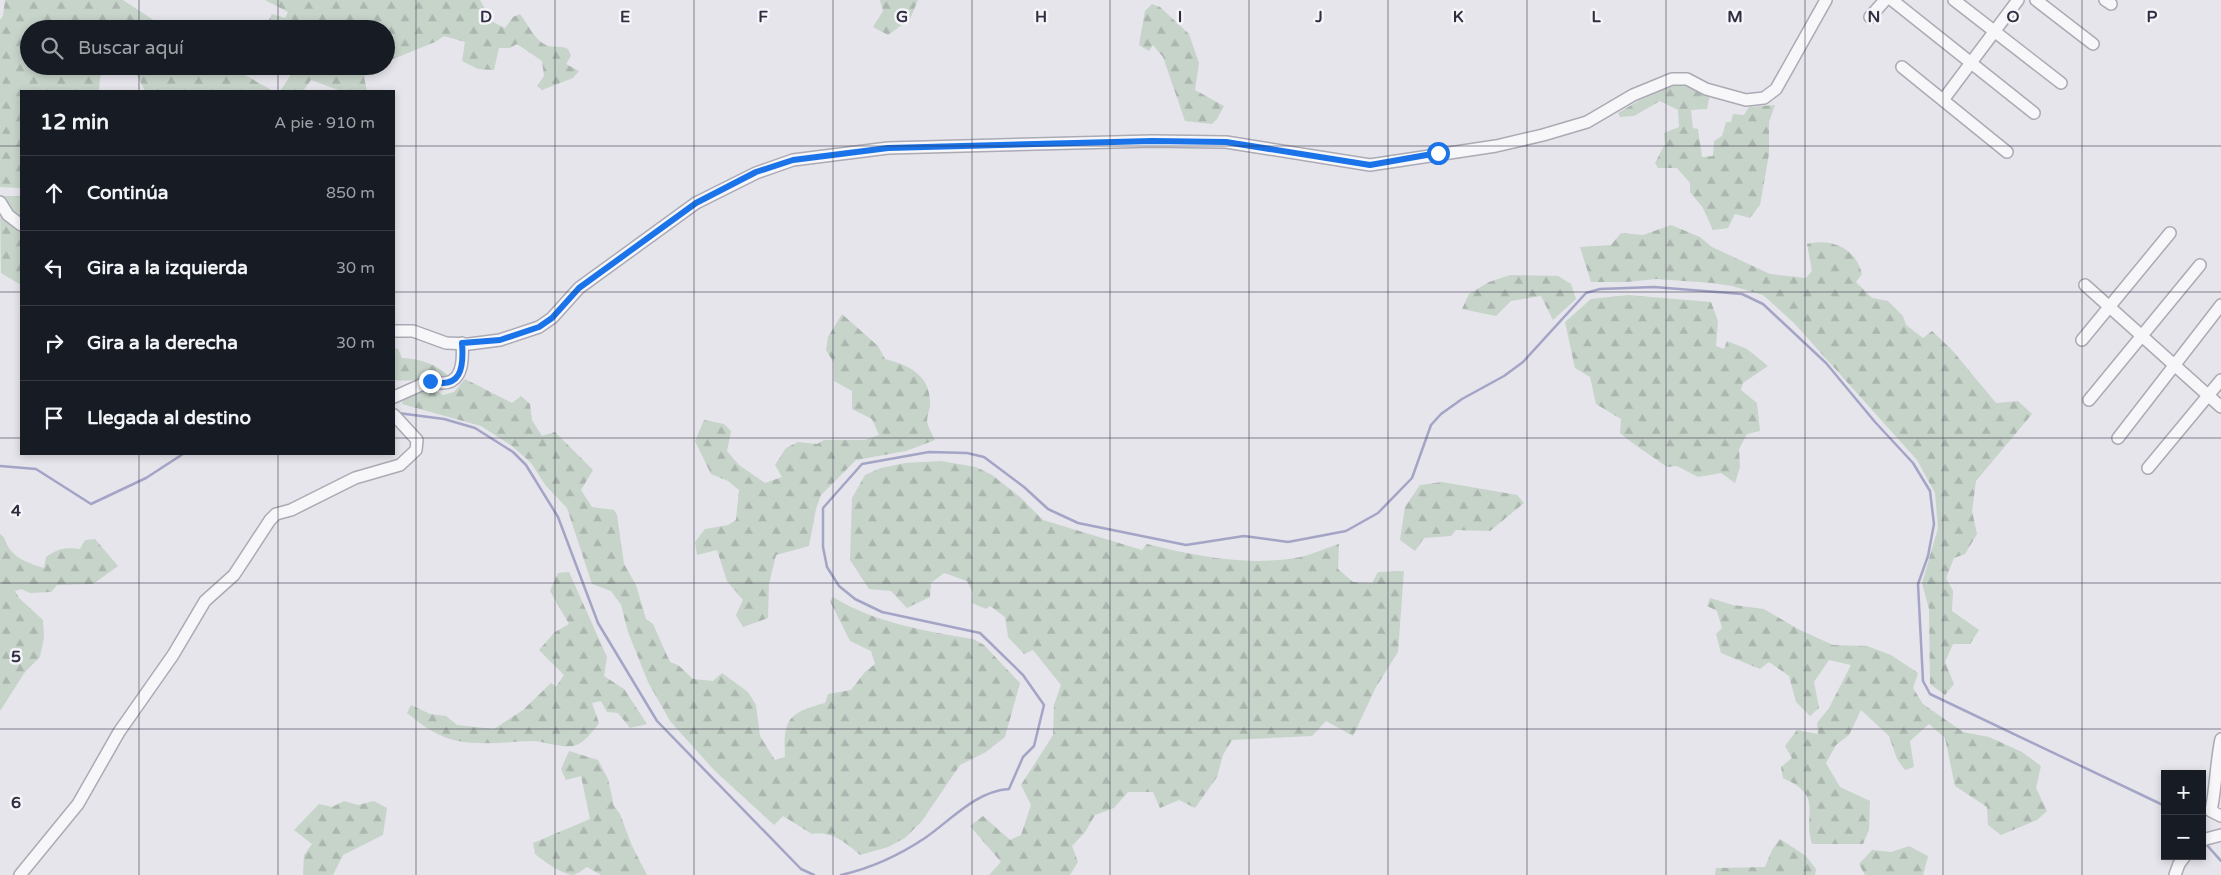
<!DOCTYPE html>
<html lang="es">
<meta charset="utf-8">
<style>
body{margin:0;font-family:"Varela Round",sans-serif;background:#242831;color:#f1f3f6}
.controls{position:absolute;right:15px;bottom:15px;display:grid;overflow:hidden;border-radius:0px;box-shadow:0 2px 8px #0003}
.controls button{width:45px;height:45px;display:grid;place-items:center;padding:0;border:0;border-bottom:1px solid #363941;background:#171b24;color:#f1f3f6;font:25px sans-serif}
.stop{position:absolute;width:15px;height:15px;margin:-11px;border:4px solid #1a73e8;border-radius:50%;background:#fff}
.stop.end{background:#1a73e8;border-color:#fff;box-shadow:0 1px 5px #0008}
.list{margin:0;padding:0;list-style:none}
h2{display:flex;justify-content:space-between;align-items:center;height:65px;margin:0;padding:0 20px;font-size:21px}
h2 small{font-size:16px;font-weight:400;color:#9ea1a6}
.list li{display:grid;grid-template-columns:32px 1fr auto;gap:15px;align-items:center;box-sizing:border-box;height:75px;padding:0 20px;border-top:1px solid #363941}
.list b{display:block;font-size:19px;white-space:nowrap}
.list em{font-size:16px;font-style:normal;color:#9ea1a6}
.icon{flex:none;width:28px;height:28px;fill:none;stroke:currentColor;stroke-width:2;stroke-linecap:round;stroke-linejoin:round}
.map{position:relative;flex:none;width:2221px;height:875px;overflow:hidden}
.search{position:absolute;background:#171b24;box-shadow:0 2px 8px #0003;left:20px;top:20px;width:375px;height:55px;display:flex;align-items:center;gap:12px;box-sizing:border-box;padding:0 18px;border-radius:28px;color:#9ea1a6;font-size:19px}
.panel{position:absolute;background:#171b24;box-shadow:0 2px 8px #0003;left:20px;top:90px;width:375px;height:365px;border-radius:0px}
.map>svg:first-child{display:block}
.forest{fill:url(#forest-firs)}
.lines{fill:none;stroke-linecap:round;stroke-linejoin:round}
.stream{stroke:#a4a4c6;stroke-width:2.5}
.minor-casing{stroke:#abaab5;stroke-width:14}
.minor{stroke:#f7f7f9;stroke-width:11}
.route{stroke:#1a73e8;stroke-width:6}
.grid{fill:none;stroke:#302e41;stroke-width:1;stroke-opacity:0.55}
.grid-label{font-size:16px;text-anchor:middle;font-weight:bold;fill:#302e41;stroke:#f5f4f8;stroke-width:5;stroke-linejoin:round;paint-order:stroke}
</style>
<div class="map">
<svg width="2221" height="875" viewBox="0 0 2221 875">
<defs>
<pattern id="forest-firs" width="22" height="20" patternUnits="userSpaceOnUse" patternTransform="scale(1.25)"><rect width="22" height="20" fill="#c7d4ca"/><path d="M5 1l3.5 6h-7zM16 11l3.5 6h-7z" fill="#abb6af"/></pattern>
</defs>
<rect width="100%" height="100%" fill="#e5e5eb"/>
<path class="forest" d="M5,0H123L161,25L175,27V29H29V66H110L100,77L99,91H21V188L0,187V20L3,16Z
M265,0H480L493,22L505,28L513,17L520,14C528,24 536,43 549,46C556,48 561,45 568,49L571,56L566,64L579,71L573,78L542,90L537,86L544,76L542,61L517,44L510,48H499L494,70L478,69L462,61L465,42L444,36L435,42L386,62V29H264L272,14L285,18L288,12Z
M880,0H918L910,19L888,35L873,27L883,11Z
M1152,4L1160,7L1189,34L1199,63L1195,90L1224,106L1217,119L1212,124L1185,121L1163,57L1153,45L1149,51L1139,45L1145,11Z
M120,66H223L245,75L273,91H145L137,75Z
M311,66H373L364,77L367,91H341L311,80L303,91H280C286,84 289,75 296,69L309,71Z
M1676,84H1691L1710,94L1707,109L1691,110L1693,128L1698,129L1702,157L1713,156L1714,141L1722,136L1726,122H1731L1733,114L1744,115L1749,107L1775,105L1769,122V154L1760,205L1750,218L1735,214L1728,228L1713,230L1703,208L1690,192V183L1677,168H1658L1655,163L1665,144L1664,133L1679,127L1678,110L1660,101L1634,116L1620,117L1618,113L1640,100Z
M0,196H21V285L1,273Z
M1671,225L1700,237L1712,247L1770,274L1806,278L1812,271L1807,244C1831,238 1856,248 1862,274L1856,282L1872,298L1888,301L1903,316L1906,325L1923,338L1932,331L1952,350L1996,403L2018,401L2032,414L1976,481L1972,511L1977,534L1965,554L1954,558L1946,578L1953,591L1952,611L1979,630L1970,644H1953L1945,662L1954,684L1945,695L1930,684L1929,609L1922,583L1938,528L1935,493L1917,460L1794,323L1763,295L1732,286L1712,283L1656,279L1626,282H1591L1580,247L1611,245L1621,233L1643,235Z
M1510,275L1558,276L1571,284L1576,299L1553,320L1541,296L1511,301L1496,316L1462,309L1469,294L1489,282Z
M1628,295L1711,302L1718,321L1716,346L1724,349L1727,341L1747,349L1768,366L1743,383L1741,390L1757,403L1760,431L1747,434L1739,449L1740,467L1735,483L1721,473L1698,477L1677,466L1667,467C1651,455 1635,446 1620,433L1621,419L1596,404L1590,377L1575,368L1565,322L1591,299Z
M842,314L878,346L885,359C908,365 929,374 930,401C931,408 927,414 927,421C928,427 932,434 935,440L906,451L856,460L821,495L816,509L809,546L776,555L769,584L768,618L743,627L736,615L743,600L727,581L717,550L697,555L695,542L705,529L728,525L736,520L739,490L728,481L711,474L695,441L704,420L724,424L731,431L727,451L739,465L765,483L782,477L775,465L786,448L798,442L817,444L824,440H865L879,435L872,419L852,409V391L834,381V363L826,350L828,337Z
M394,348L398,349L402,358C421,359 436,364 450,377L441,381C425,377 411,382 394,380Z
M465,379L512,403L521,396L530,404L532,420L542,436L555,432L593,470L581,490L592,507L614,510L617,515L624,564L636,585L646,619L653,624L670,662L678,665L693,679L713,681L722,673L748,692L756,705L760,736L775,760L785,757C783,719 788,713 825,703L828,694L851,690L865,672L875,664L871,651L850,641L830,601L833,597C875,623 925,631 973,639L984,645L1020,683L1005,737L986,752L960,765L922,821L905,838L888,847L860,855C847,843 830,830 812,834L783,816L774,825L714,770L670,721L648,682L628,632L621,605L611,591L592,584L567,508L546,486L531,463L512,446L481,426L402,404L404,396L429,387L443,395L454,392Z
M941,461L976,467L992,475L1021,498L1043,520L1142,550L1147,544C1195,556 1246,566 1295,558C1310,556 1325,548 1339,544L1338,569L1353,582L1372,583L1378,572L1404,571L1398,652L1376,687L1353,736L1326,721L1312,736L1232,740L1223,755L1217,777L1195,808L1179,800L1160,808L1153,792H1128L1114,808L1095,815L1085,832L1072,846L1078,862L1070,875H989L1001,862L970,826L983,816L1010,840L1021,835L1031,805L1021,785L1053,735L1054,705L1061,685L1033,650L1024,654L1008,637L1005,617L990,606L986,609L972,603L973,593L967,581L944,573L931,583L930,597L907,608L891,591L869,589L850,560L852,498L865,475L881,468L905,463Z
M1442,482L1517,495L1524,503L1490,531L1456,530L1451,536L1424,538L1415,551L1400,540L1405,507L1420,485Z
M0,534C6,538 5,542 9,548C17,560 31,564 44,568L46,557C58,548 66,547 80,549L85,540L95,539L118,566L93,584L57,585L51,592L30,593L21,589L15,591L19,598L43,620L44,638L40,657L25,672L0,711Z
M569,572L607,657L604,676L624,689L647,724L630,728L618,713L607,712L601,701L592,703L599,723C593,731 584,744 573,746C560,748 544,741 531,741C499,742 461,749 432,731C423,726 415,719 407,713L411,705L430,714L446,716L457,725L494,729L523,710L551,683L556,687L564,675L539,650L555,632L569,624L550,591L558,573Z
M1710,598L1733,605L1764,609L1798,629L1833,645L1867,646L1891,655L1918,673L1913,688L1923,704L1963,732L1989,737L2022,752L2041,766L2036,788L2047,811L2037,820L2001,835L1988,825L1987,807L1955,786L1945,738L1929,724L1910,741L1914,767L1905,770L1897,759L1889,736L1861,710L1849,735L1836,745L1826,763L1840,787L1870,801L1869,830L1863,844H1812C1802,813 1825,797 1783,778L1781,767L1792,758L1785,746L1797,730L1818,734L1817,723L1829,708L1851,665L1829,660L1814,682L1819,708L1810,716L1796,702L1789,676L1769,662L1760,669L1721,653L1716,634L1722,628L1717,611L1707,606Z
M569,751L598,760L608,779L614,806L620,814L632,846L647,875H601L587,867C583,869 578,874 573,875C563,875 542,860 535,854L533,843L590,819L581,776L566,780L561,769Z
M344,801L358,805L374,801L387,808L383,835L343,855L333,875H303L304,855L312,844L294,830L319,804L332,807Z
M1780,839L1806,856L1816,869L1815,875H1715L1716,868L1765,867L1772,850Z
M1909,846L1928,856L1923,875H1865L1859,864L1872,850L1891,852Z"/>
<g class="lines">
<path class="stream" d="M398,413L444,419L475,428L513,452L526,465L558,517L598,623L657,721L801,869L814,875
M0,466L36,469L91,504L146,478L183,454
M2205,843L2221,861
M841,875C872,868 898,856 925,838C951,820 976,791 1009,789L1023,757L1034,746L1044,705L1023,675L980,633L882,612L855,599L839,586L827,567L823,547V508L862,464L929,452L967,453L984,457L1024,487L1048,509L1078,523L1186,545L1244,536L1288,542L1346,531L1378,513L1412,478L1431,425L1441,414L1462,399L1504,376L1523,362L1586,293L1600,289L1654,287L1742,294L1763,304L1826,363L1875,422L1913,463L1930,491L1934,524L1928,556L1918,584L1923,681L1930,694L2165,806"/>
<g class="minor-casing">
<path id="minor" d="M1892,0L2034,113
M1954,0L2061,83
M2036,0L2093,44
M2105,0L2111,4
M1870,17L1885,0
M1902,67L2007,152
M1943,100L2018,0
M0,202L8,215L21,225
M2085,285L2221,407
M394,331H413L446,343L469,344L500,340L539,327L552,318L579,288L696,203L756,173L793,160L888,148L1152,141L1226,142L1370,165L1496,146L1543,135L1587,122L1633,95L1672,79H1687L1706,89L1746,100L1764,98L1776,89L1826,0
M2082,340L2170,233
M394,397L430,381C460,390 464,368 462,343
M2089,400L2200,265
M2118,438L2221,305
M2148,468L2221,380
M2221,739C2216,763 2216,787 2211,811L2221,816
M2202,840L2221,835
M20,875L78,804L119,732L173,655L205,601L234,575L270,520L276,514L291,510L355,478L400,465L416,450L417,440L394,415
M2175,875L2179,864L2185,856"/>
</g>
<use href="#minor" class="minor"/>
</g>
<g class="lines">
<path class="route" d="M430,381C461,390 464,368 462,343L500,340L539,327L552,318L579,288L696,203L756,172L793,160L888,148L1152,141L1226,142L1370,165L1438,153"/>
</g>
<path class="grid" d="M139,0V29M278,0V29M416,0V875M555,0V875M694,0V875M833,0V875M972,0V875M1110,0V875M1249,0V875M1388,0V875M1527,0V875M1666,0V875M1805,0V875M1943,0V875M2082,0V875M139,66V91M278,66V91M0,146H21M394,146H2221M0,292H21M394,292H2221M0,438H21M394,438H2221M139,454V875M278,454V875M0,583H2221M0,729H2221"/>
<g class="grid-label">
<text x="486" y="22">D</text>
<text x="625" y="22">E</text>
<text x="763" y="22">F</text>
<text x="902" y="22">G</text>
<text x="1041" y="22">H</text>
<text x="1180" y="22">I</text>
<text x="1319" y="22">J</text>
<text x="1458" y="22">K</text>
<text x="1596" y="22">L</text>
<text x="1735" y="22">M</text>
<text x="1874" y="22">N</text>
<text x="2013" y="22">O</text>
<text x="2152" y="22">P</text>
<text x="16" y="516">4</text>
<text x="16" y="662">5</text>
<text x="16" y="808">6</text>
</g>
</svg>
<div class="controls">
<button>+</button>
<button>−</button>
</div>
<div class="stop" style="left:1438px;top:153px"></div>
<div class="stop end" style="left:430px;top:381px"></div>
<div class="search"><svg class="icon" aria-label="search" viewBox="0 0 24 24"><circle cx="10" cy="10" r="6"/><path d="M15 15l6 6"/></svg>Buscar aquí</div>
<section class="panel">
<h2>12 min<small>A pie · 910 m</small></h2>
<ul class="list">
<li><svg class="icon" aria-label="ahead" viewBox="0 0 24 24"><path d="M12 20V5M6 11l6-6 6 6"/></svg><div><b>Continúa</b></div><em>850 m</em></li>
<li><svg class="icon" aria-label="left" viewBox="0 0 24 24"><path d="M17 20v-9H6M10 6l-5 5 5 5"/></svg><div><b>Gira a la izquierda</b></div><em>30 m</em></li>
<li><svg class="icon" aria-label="right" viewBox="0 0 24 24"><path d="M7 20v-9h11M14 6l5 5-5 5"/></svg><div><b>Gira a la derecha</b></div><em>30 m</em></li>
<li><svg class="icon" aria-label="arrive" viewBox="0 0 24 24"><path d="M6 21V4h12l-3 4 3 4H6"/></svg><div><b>Llegada al destino</b></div></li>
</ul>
</section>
</div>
